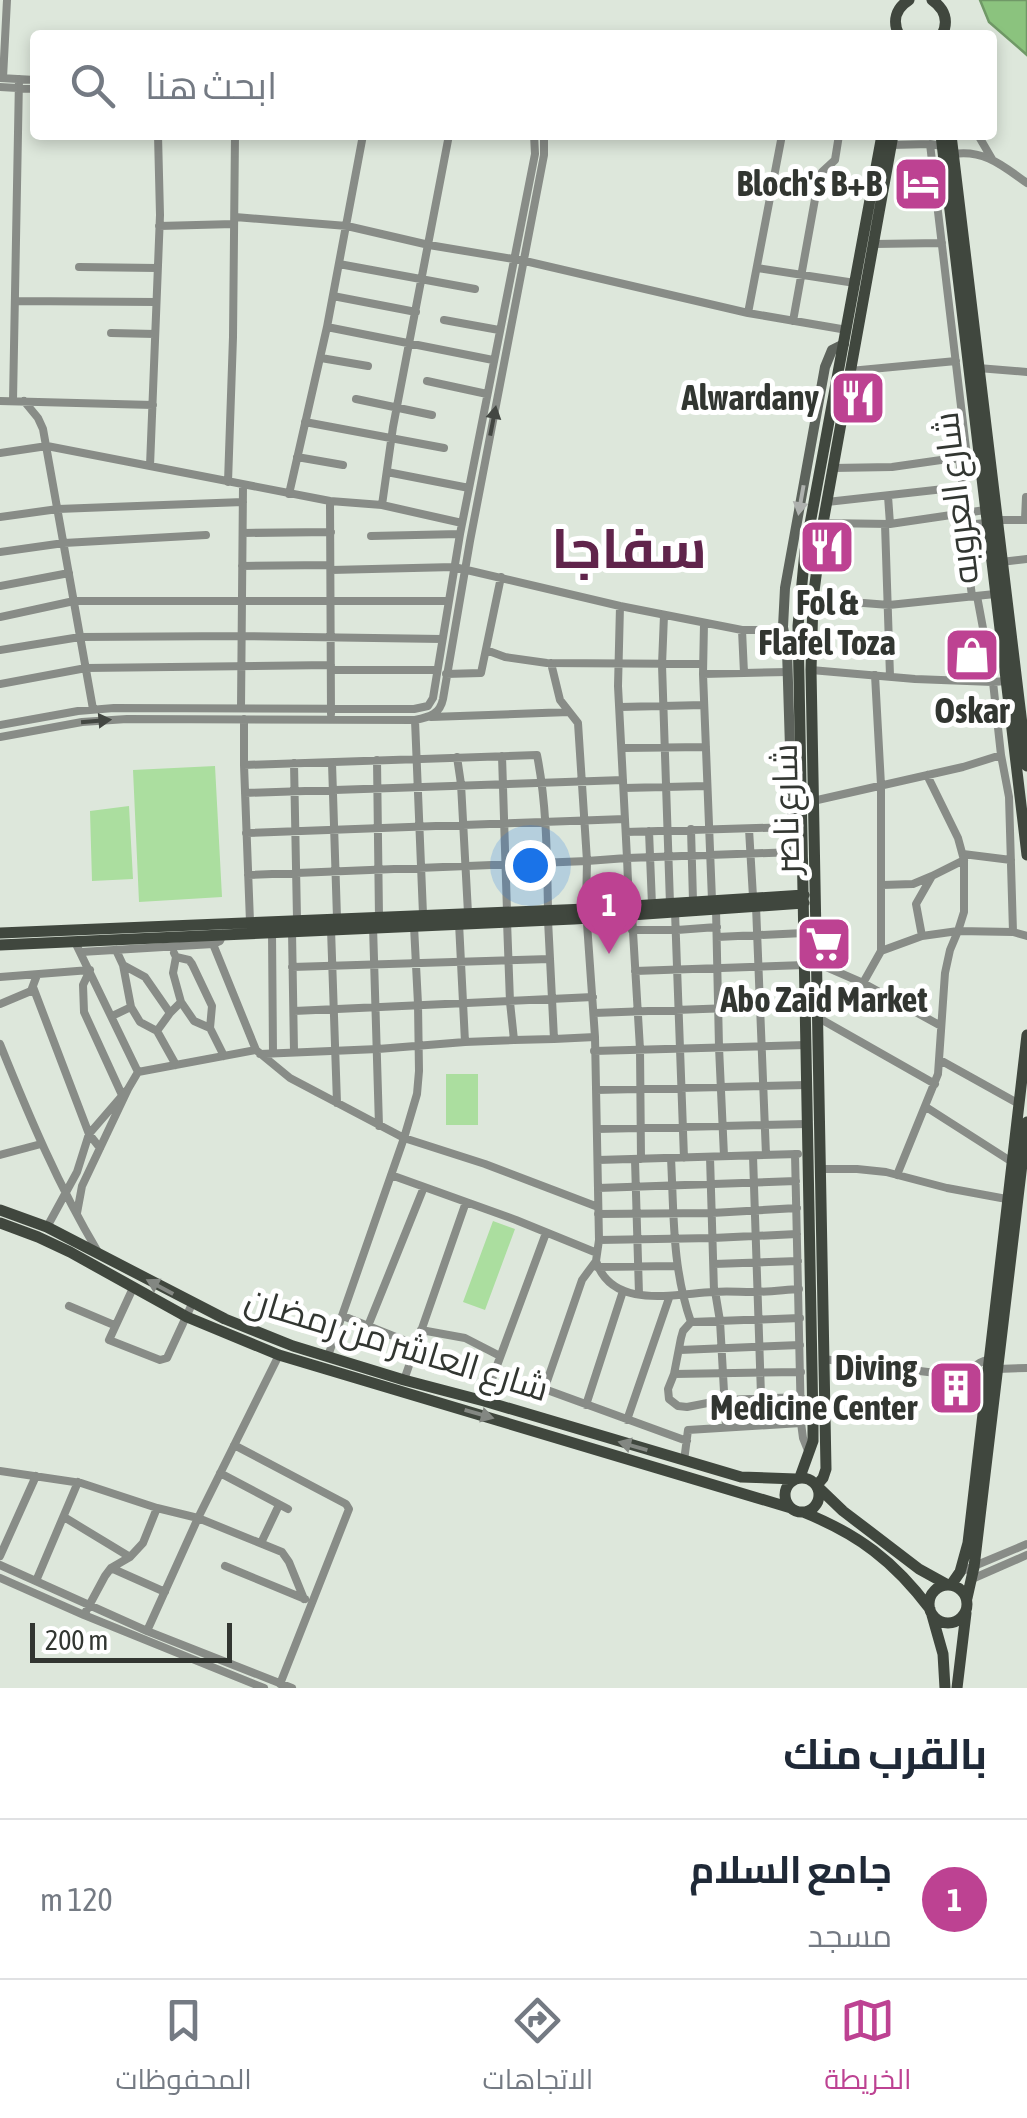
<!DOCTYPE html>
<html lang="ar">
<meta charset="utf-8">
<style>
body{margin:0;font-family:"Asap Condensed",Cairo,sans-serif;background:#f6f6f7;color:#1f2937;direction:rtl}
.scale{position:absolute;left:30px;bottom:25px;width:202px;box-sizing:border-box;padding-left:10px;border:5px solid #323631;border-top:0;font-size:28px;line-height:35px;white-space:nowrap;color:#323631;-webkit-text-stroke:8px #fff;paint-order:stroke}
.you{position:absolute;left:530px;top:865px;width:35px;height:35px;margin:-25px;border:8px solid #fff;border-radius:50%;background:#1a73e8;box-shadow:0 0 0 15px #1a73e833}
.badge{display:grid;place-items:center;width:65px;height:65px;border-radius:50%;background:#bd4292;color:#fff;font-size:32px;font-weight:700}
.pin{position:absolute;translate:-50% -82px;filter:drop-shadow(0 2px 5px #0008)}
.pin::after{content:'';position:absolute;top:52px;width:35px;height:30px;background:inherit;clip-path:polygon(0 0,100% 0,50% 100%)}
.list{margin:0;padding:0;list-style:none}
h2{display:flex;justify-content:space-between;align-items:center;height:130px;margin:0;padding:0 40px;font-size:42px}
h2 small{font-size:32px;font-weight:400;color:#747a83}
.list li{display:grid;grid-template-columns:65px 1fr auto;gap:30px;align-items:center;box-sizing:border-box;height:160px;padding:0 40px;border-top:2px solid #e0e1e3}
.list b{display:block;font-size:38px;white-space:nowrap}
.list p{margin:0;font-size:32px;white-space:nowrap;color:#747a83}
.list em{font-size:32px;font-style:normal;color:#747a83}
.icon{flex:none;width:55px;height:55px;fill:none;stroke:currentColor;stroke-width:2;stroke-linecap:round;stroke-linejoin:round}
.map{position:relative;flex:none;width:1027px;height:1688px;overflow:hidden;direction:ltr}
.search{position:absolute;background:#fff;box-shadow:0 5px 15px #0003;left:30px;right:30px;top:30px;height:110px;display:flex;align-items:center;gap:25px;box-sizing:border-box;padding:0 35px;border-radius:10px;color:#747a83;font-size:38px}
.sheet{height:290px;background:#fff}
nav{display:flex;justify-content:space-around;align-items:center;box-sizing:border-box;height:140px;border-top:2px solid #e0e1e3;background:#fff;font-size:28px;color:#747a83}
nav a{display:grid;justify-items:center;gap:5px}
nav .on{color:#bd4292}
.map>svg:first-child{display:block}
.green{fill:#abde9f}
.water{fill:#8bc37e;stroke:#709967;stroke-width:2.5}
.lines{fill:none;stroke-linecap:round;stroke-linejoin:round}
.street{stroke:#888c87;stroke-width:8}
.secondary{stroke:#5d635c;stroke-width:10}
.primary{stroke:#40473e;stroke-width:11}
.oneway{fill:#434742}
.oneway2{fill:#aeb1ae}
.oneway3{fill:#838782}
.labels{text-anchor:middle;stroke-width:10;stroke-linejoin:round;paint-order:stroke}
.poi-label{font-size:35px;font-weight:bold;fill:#323631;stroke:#fff;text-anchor:end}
.street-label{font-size:35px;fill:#323631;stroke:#fff}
.town-label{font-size:55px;font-weight:bold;fill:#60244b;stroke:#fff}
</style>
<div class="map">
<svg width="1027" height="1688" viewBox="0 0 1027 1688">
<rect width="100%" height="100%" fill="#dde7db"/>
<path class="green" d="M215,766L222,897L139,902L133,770Z
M129,806L133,879L92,881L90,811Z
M446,1074H478V1125H446Z
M493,1221L515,1229L485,1310L463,1302Z"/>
<path class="water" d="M980,0H1027V55L989,22Z"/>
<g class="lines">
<path class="street" d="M0,78L35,80
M3,78L7,0
M0,87L35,89
M978,135L992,159
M930,144L967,457
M891,145L930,144L942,146
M953,154C984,149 1003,166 1027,183
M235,217L347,226L429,245L525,261L748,313L847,330
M159,226L234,224
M874,244L942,243
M339,264L475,289
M79,267L157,268
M757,268L855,283
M333,296L416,312
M15,301L156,302
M748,313L782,135
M444,320L499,330
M793,321L819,177L822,172L835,160L839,135
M327,327L493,360
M111,333L155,334
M321,358L368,366
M978,368L1027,372
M850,371L956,361
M427,381L487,394
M356,399L432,415
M0,401L153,405
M13,401L19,79
M24,401L38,418L43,429L93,709
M305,422L444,448
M0,453L47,446L330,501L382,505L462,523
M297,457L343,465
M959,458L966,512
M150,466L160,215L158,135
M833,468L892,467L969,456
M387,472L469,488
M228,482L233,337L235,135
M289,494L327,327L363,135
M888,496L890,524
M330,501L331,714
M827,502L962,487
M382,505L393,427L449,135
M0,517L58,509L243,502
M1025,519L1026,497
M997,520H1027
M823,523L890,524L985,510
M885,524L890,676
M243,533L331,532
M371,536L460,534
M0,552L64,543L206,535
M1001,562L1027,559
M242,566L330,565
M331,570L454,567L620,606L742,630H769L783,627
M0,586L69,573
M972,596L963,527L964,525L987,523
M977,596L993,682L1001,755L1009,797L1013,932
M813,599L889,605L995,594
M664,615L662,665L670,904
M0,617L74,601H449
M704,623L703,674L712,900
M742,630L744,673
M0,650L80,637L242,636L442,639
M486,650L505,657L547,663L703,664
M331,670H437
M811,670L915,679L993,682L1006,681
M446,674L481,673L501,577
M703,674L788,672
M875,675L881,785V951
M0,684L86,668L331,665
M620,707L704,705
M241,708L243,486
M431,717L569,712
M415,720L423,914
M0,725L78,711L114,708L414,709L428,706L433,698L460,534L535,154L534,135
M0,737L82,722L127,719L415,720C430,717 440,714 443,699L470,541L544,155V135
M623,748L706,747
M502,756L507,911
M457,757L461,784L468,913
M377,760L379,917
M294,763L297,919
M332,763L337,918
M244,765V719
M927,775L958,838L964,860V912L958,931L1013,932L1027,936
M624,788L707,786
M245,793L623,780
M813,801L963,767L1001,755
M691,829L693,901
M749,829L753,897
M649,831L652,905
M626,832L792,827
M246,833L625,819
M963,854L1011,860
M248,875L587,861L578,723L560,700L551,663
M932,876L964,860
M882,885L913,884L932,876L916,904L922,936L958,931
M629,906L627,858L795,852
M756,906L766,1155
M716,909L719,1047L724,1156
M675,912L684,1158
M632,915L640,1049L641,1159
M507,921L510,1002L514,1040L554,1039L550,959
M250,922L244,765L537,755C547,805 547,859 548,910
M373,926L379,1126
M331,929L337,1103
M632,930H677L717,927
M292,931L294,1052
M272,932L273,1053
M223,934L220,941L213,944L256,1050L290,1078L404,1138L485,1164L598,1207
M717,937L804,933
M75,942L138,1072
M116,950L123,965L145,977L170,1013L157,1031L176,1065
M81,952L213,944
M174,953L176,957L173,973L181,1002
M176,957L189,960L192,964L212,1006L210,1028
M817,963L863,983L881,951L922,936
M123,965L131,1007
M292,967L550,959L548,920
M90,970L83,985L84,1012L122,1095
M635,971L805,965
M0,977L90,970
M863,983L941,1026
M33,987L89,1134L100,1148
M0,1004L31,991L37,975
M294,1011L593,997
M170,1013L181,1002L194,1021L210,1028L224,1056
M594,1013L809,1005
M112,1016L131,1007L140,1022L157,1031
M817,1017L935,1084
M554,1039L595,1037
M465,1042L514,1040
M0,1044C29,1116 58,1185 98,1252
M594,1051L806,1045
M260,1054L378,1049L465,1042L459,923
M940,1060L1019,1104
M596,1090L807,1085
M926,1107L1012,1162
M597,1129L807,1124
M795,1154L801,1423L803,1438L809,1453
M0,1155L41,1144
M753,1156L762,1425
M710,1157L714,1291
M671,1158C674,1215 672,1268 691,1322L800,1318
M598,1160L798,1154
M635,1160L639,1294
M820,1169H857L886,1172L947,1188L1012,1200
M391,1175L516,1220L597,1253
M897,1175L938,1074L945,973L950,950L958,931
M598,1188L796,1181
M77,1213L82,1186L128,1089L138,1072L256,1050
M598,1214L712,1213L797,1208
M47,1227L77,1172L89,1134L127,1090
M599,1240L713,1238L797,1234
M596,1261C612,1310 674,1294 713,1292C726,1291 739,1292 752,1292C768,1292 783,1290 799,1289
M714,1264L798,1261
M597,1267L676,1266
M133,1288L109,1340L160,1360L167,1358L192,1304
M715,1291L720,1321L726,1427
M69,1306L114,1325
M343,1316L416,1345
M691,1322L683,1331L681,1338L674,1374L668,1389L669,1399L678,1406L687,1407L723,1400L801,1397
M368,1326L424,1187
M421,1330L465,1338L500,1356
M680,1350L800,1345
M328,1356L404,1138L417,1094L419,1071L418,1004L414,926
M823,1359L960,1376C973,1373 975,1361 989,1360
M997,1369L1027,1368
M495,1371L546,1233
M674,1374L801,1372
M404,1380L466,1202
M544,1390L582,1280L596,1261L599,1240L595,1037L586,909L587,861L627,858L618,686L620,606
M484,1401L495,1371L687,1441
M586,1405L623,1291
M627,1420L669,1298
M234,1445L346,1504L349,1509L280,1684
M684,1461L688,1430L801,1423
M0,1471L81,1483L157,1508
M220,1473L288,1509
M64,1517L130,1557
M261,1543L279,1505
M0,1556L36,1476
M0,1565L147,1631L292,1688
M225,1566L305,1599
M111,1568L165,1592
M960,1572L1027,1544
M0,1578L84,1615L264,1688
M972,1579L1027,1555
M36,1581L78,1482
M84,1615L105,1576L111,1568L130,1557L143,1543L157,1508L198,1518L282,1552L289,1562L304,1599
M147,1631L198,1518L279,1355"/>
<path class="secondary" d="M803,861L797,857L793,846L787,650L783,627L785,588L825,367L832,350L844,344"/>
<path class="primary" d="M932,0C945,9 949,21 942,35
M899,35C892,21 896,8 909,0
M941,135L1027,855
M951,135L1027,766
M0,933L586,909L804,895
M0,945L574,919L804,903
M0,1210L47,1227L225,1319L293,1346L404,1380L484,1401L741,1477L796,1479
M0,1223L38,1237L70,1252L187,1317L279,1355L791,1508
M800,1477L813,1441V1424L798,626L805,551L882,135
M785 1495a17 17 0 1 1 34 0a17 17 0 1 1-34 0Z
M817,1485L823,1478L826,1469L811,670L813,599L823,523L893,135
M818,1487L843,1511L919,1569L948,1585
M803,1512C858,1534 894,1561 930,1609
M929 1604a19 19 0 1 1 38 0a19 19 0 1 1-38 0Z
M951,1585L960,1572L968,1543L1027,1035
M967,1598L974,1567L1027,1122
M932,1615L943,1654L945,1688
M957,1688L966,1613"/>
</g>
<defs><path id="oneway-solid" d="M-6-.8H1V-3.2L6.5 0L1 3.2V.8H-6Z" transform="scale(2.5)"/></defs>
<g class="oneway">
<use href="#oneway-solid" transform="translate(493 421) rotate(-79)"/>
<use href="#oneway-solid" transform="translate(96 721) rotate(-5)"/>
</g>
<use class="oneway2" href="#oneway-solid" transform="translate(801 500) rotate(100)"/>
<g class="oneway3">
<use href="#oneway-solid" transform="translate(160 1287) rotate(-152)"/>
<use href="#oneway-solid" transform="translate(479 1414) rotate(16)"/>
<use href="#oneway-solid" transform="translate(633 1446) rotate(-164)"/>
</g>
<defs>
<g id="hotel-square" transform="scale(2.875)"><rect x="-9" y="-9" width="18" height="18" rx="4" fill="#bd4292" stroke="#fff"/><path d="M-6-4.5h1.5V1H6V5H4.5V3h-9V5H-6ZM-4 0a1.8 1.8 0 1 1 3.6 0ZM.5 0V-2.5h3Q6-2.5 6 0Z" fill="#fff"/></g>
<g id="restaurant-square" transform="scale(2.875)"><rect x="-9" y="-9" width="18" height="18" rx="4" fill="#bd4292" stroke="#fff"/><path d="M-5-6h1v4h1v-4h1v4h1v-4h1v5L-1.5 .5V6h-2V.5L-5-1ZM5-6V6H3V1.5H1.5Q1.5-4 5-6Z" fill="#fff"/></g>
<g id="shop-square" transform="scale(2.875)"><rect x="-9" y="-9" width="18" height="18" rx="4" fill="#bd4292" stroke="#fff"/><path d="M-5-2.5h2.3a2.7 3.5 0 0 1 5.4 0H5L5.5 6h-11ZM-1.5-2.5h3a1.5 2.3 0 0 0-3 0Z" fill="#fff"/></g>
<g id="supermarket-square" transform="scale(2.875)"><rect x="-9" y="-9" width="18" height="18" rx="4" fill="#bd4292" stroke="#fff"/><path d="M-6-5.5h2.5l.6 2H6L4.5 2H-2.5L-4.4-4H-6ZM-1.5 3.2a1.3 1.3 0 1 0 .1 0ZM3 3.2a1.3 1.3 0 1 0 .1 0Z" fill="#fff"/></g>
<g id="building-square" transform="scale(2.875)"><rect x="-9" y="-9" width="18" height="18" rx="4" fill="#bd4292" stroke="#fff"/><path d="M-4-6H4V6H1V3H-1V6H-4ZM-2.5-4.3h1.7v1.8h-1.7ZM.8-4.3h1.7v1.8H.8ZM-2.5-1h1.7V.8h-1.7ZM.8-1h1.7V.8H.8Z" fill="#fff"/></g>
</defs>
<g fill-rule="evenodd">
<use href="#hotel-square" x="921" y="184"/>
<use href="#restaurant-square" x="858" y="398"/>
<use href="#restaurant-square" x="827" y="547"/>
<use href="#shop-square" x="972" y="655"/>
<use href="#supermarket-square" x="824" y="944"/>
<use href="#building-square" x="956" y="1388"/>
</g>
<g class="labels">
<g class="poi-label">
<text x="882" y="196">Bloch's B+B</text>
<text x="819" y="410">Alwardany</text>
<text x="827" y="615" text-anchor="middle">Fol &amp;<tspan x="827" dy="40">Flafel Toza</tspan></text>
<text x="972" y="723" text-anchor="middle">Oskar</text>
<text x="824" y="1012" text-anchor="middle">Abo Zaid Market</text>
<text x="917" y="1380">Diving<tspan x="917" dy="40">Medicine Center</tspan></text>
</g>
<g class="street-label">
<text transform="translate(956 498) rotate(-97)" y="12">شارع العروبه</text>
<text transform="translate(786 809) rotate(-91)" y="12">شارع ناصر</text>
<text transform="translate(397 1344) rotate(17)" y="12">شارع العاشر من رمضان</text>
</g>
<g class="town-label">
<text x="629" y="568">سفاجا</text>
</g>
</g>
</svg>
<div class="scale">200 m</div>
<div class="you"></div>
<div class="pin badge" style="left:609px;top:954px">1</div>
<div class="search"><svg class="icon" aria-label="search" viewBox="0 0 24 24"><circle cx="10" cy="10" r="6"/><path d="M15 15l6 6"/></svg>ابحث هنا</div>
</div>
<section class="sheet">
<h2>بالقرب منك<small></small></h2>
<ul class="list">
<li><span class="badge">1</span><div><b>جامع السلام</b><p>مسجد</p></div><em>120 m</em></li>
</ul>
</section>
<nav>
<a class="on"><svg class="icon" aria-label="map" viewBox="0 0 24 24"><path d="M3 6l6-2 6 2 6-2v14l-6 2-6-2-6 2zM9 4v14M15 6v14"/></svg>الخريطة</a>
<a><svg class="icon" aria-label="directions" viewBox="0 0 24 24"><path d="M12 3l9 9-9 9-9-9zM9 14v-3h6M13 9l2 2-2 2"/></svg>الاتجاهات</a>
<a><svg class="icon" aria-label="saved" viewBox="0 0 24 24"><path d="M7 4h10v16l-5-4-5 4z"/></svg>المحفوظات</a>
</nav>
